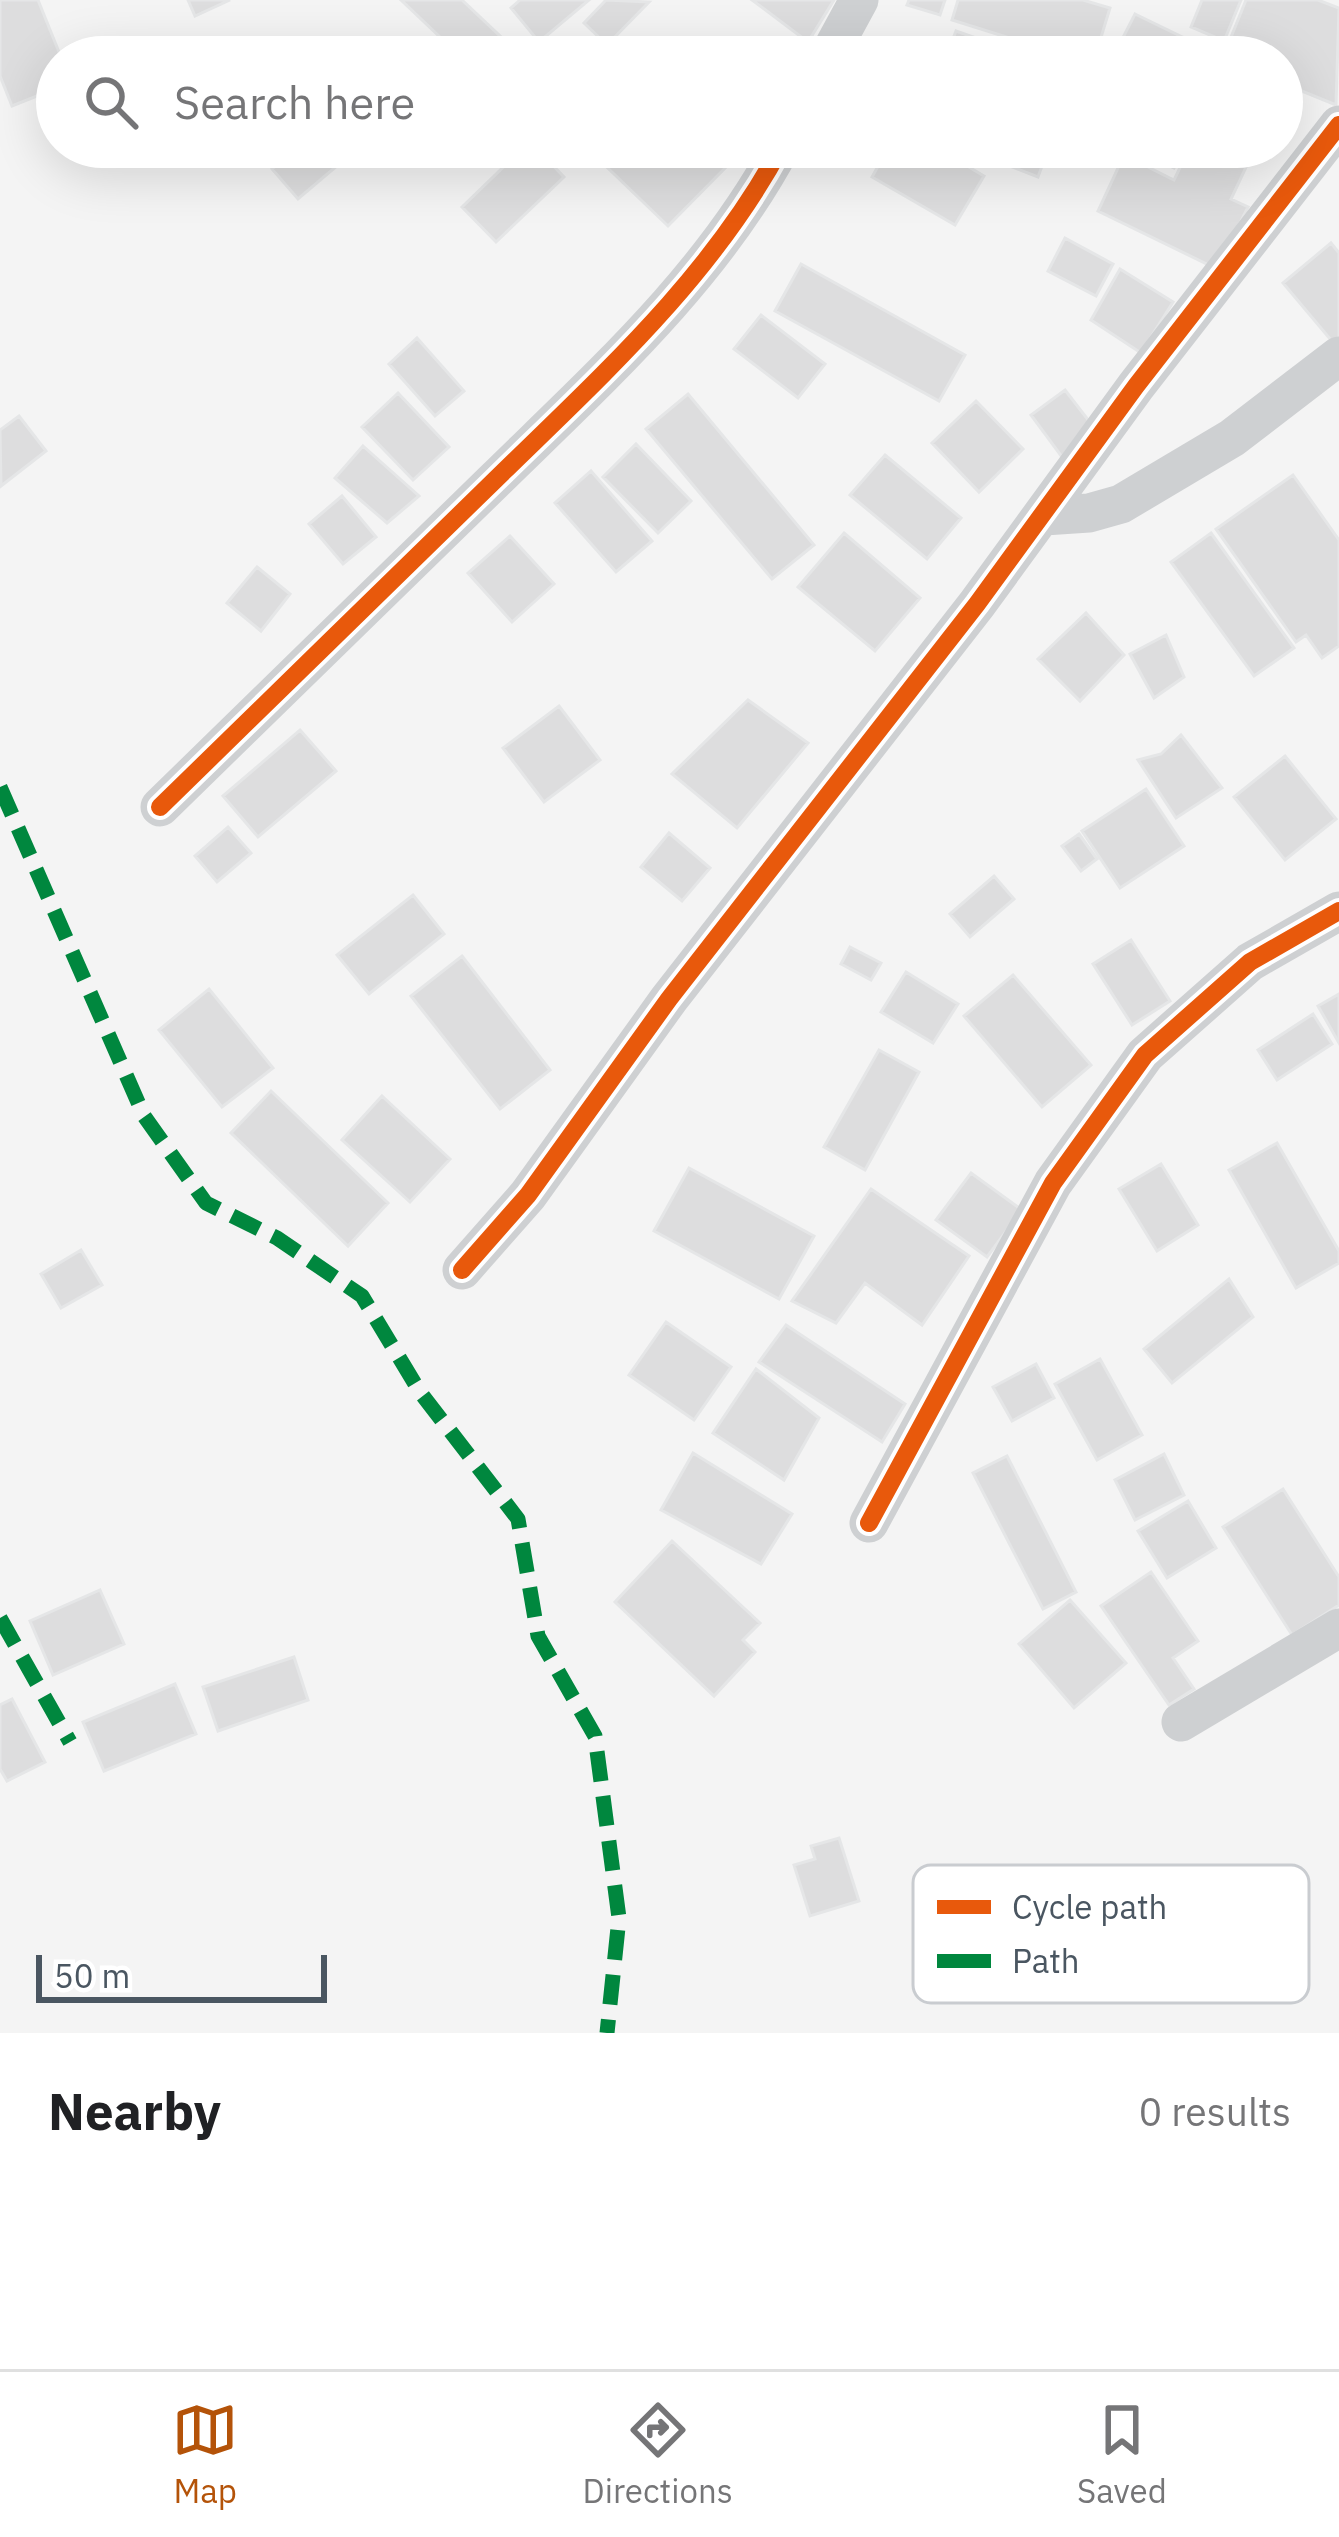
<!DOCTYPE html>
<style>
body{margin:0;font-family:"IBM Plex Sans",sans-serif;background:#f6f6f6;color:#202124}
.scale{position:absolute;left:36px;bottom:30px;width:291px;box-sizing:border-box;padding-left:12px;border:6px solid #4a5661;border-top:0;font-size:33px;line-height:42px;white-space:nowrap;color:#4a5661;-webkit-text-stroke:9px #fff;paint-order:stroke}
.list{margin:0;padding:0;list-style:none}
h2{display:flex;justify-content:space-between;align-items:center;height:156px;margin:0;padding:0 48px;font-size:51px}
h2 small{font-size:39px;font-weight:400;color:#757577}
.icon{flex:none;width:66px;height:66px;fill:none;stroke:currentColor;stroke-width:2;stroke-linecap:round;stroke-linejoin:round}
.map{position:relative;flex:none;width:1339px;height:2033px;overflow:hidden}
.search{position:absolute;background:#fff;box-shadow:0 12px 48px #0002;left:36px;right:36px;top:36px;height:132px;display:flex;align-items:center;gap:30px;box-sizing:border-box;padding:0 42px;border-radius:66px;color:#757577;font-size:45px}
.sheet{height:336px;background:#fff}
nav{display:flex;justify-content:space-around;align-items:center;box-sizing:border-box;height:168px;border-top:3px solid #e0e0e0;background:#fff;font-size:33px;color:#757577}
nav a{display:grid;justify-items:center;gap:6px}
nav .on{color:#b45309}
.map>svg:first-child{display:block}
.building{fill:#ddddde;stroke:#e5e6e7;stroke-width:3}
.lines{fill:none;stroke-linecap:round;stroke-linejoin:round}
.minor{stroke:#ced0d2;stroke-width:39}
.quiet{stroke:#00873e;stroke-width:15;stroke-dasharray:30 15;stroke-linecap:butt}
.cycleway-casing{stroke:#fff;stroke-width:26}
.cycleway{stroke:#e8590c;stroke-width:18}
.key{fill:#fff;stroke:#c9ccd0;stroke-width:3}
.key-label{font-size:33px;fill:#4a5661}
</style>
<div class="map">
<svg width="1339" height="2033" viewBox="0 0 1339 2033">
<rect width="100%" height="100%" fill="#f4f4f4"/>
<path class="building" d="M0,0H38L61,57H57V88L12,106L0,76Z
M188,0H230L195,16Z
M401,0H462L518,53L514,57H461Z
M520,0H589L539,42L511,8Z
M606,0L649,2L607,45L584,23Z
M752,0H834L808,42Z
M909,0H945L940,15L907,5Z
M958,0H1083L1110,8L1095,57H1070L952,20Z
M1202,0H1241L1224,41L1191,27Z
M1246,0H1318L1339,8L1336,105L1282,83V57H1223Z
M1135,14L1211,51L1208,57H1113Z
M956,31L1030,57H946Z
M297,147H334L345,159L298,199L272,169Z
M524,147H535L564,177L496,242L462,207Z
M586,147H711L729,164L668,226Z
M889,147H935L984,176L955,225L872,177Z
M961,147H1025L1046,155L1038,177Z
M1131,147H1184L1174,168Z
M1190,147H1220L1249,161L1231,199L1248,207L1217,269L1098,211L1124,155L1174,180Z
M1065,238L1113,264L1096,296L1048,271Z
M1331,243L1339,253V344L1336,346L1283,283Z
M801,264L965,355L939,401L775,311Z
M1120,269L1173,302L1141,353L1091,320Z
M761,315L825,364L798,398L734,349Z
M417,338L464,391L435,416L389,364Z
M1065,390L1089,421L1062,457L1031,415Z
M398,393L449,447L413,480L362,427Z
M688,394L814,545L772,579L646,429Z
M976,401L1023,449L979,492L932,443Z
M19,416L46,451L1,486L0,430Z
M636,444L691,501L658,533L603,477Z
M363,446L419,496L387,523L335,478Z
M885,455L961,518L927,559L850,495Z
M591,471L652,541L616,572L555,503Z
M1293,475L1339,540V646L1322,658L1306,635L1296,642L1216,529Z
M342,496L376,537L343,564L309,524Z
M844,533L920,598L875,651L798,587Z
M1211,533L1294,648L1254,676L1171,562Z
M510,536L554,584L512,622L468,573Z
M257,567L290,594L261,631L227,603Z
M1086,613L1124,655L1080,701L1038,659Z
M1166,635L1184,677L1154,698L1130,654Z
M748,700L808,743L737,828L672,774Z
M559,706L600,760L544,802L503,748Z
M300,730L336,771L258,837L223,796Z
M1181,735L1222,788L1176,818L1138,760L1161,754Z
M1285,756L1336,819L1285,860L1234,797Z
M1146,789L1184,846L1120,888L1082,831Z
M228,827L251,853L217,882L195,856Z
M669,833L710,868L682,901L641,867Z
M1079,834L1097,859L1081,871L1062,846Z
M994,876L1014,899L970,937L950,914Z
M413,895L444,934L369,994L337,955Z
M1131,940L1170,1001L1132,1025L1093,964Z
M850,947L881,963L871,980L841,964Z
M462,956L550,1070L500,1109L411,996Z
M906,972L958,1004L933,1043L881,1012Z
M1013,975L1091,1065L1042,1107L964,1016Z
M209,989L273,1068L222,1107L159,1030Z
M1339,994V1043L1318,1006Z
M1313,1014L1332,1044L1277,1080L1258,1050Z
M879,1050L919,1072L865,1170L824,1147Z
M271,1091L388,1203L348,1246L231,1133Z
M382,1096L450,1159L410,1202L342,1140Z
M1277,1143L1339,1251V1263L1296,1288L1229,1170Z
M1161,1164L1198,1225L1157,1251L1119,1189Z
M689,1168L814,1236L779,1299L654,1231Z
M971,1173L1022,1210L987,1257L936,1220Z
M871,1189L969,1256L922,1325L865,1283L836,1323L792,1301Z
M81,1250L102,1285L61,1308L41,1274Z
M1229,1279L1253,1317L1172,1383L1144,1349Z
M666,1322L731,1367L694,1420L629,1375Z
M786,1325L905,1404L882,1442L759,1362Z
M1100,1359L1142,1435L1097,1460L1055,1384Z
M1036,1364L1054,1398L1012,1421L993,1387Z
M756,1369L819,1418L784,1480L713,1433Z
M693,1453L792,1514L761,1564L661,1510Z
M1164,1454L1184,1495L1135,1520L1115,1480Z
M1007,1456L1076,1592L1043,1609L973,1473Z
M1283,1489L1339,1577V1605L1292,1635L1223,1527Z
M1188,1501L1216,1548L1167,1578L1138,1531Z
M672,1541L760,1623L743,1640L755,1652L714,1696L615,1602Z
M1151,1572L1198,1641L1173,1658L1194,1689L1169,1705L1101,1606Z
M100,1590L124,1644L53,1675L30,1621Z
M1070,1600L1126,1663L1074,1708L1019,1644Z
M294,1657L308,1700L218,1731L203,1687Z
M175,1684L196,1734L104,1771L83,1722Z
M12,1699L45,1762L7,1781L0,1769V1705Z
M839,1838L859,1901L810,1916L794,1865L815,1859L811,1846Z"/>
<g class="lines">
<path class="minor" d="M828,57L859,0
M1044,516L1089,513L1121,504L1232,438L1339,356
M160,807C272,698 383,589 495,480C600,377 711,278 781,147
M462,1270L528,1195L669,999L977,604L1136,386L1339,125
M869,1523L1053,1183L1145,1055L1250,962L1339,911
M1181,1722L1339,1628"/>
<path class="quiet" d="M0,787L144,1116L206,1203L277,1238L362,1296L420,1392L518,1519L538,1636L595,1736L619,1918L607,2033
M0,1618L70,1742"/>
<g class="cycleway-casing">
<path id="cycleway" d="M160,807C272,698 383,589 495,480C600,377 711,278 781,147
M462,1270L528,1195L669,999L977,604L1136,386L1339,125
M869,1523L1053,1183L1145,1055L1250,962L1339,911"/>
</g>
<use href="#cycleway" class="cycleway"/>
</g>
<rect x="913" y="1865" width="396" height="138" rx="18" class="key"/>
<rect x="937" y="1900" width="54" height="14" fill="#e8590c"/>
<rect x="937" y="1954" width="54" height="14" fill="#00873e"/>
<g class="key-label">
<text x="1012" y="1919">Cycle path</text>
<text x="1012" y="1973">Path</text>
</g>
</svg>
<div class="scale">50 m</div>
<div class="search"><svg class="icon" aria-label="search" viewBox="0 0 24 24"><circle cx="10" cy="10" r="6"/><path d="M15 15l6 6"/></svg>Search here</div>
</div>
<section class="sheet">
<h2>Nearby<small>0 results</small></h2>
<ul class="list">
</ul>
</section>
<nav>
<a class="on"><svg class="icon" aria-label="map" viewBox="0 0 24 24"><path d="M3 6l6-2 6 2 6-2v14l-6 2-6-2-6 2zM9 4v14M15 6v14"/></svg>Map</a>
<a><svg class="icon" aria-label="directions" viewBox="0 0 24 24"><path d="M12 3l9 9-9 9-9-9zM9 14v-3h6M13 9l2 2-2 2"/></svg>Directions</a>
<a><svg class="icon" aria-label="saved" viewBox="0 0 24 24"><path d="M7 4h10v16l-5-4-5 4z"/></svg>Saved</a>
</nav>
